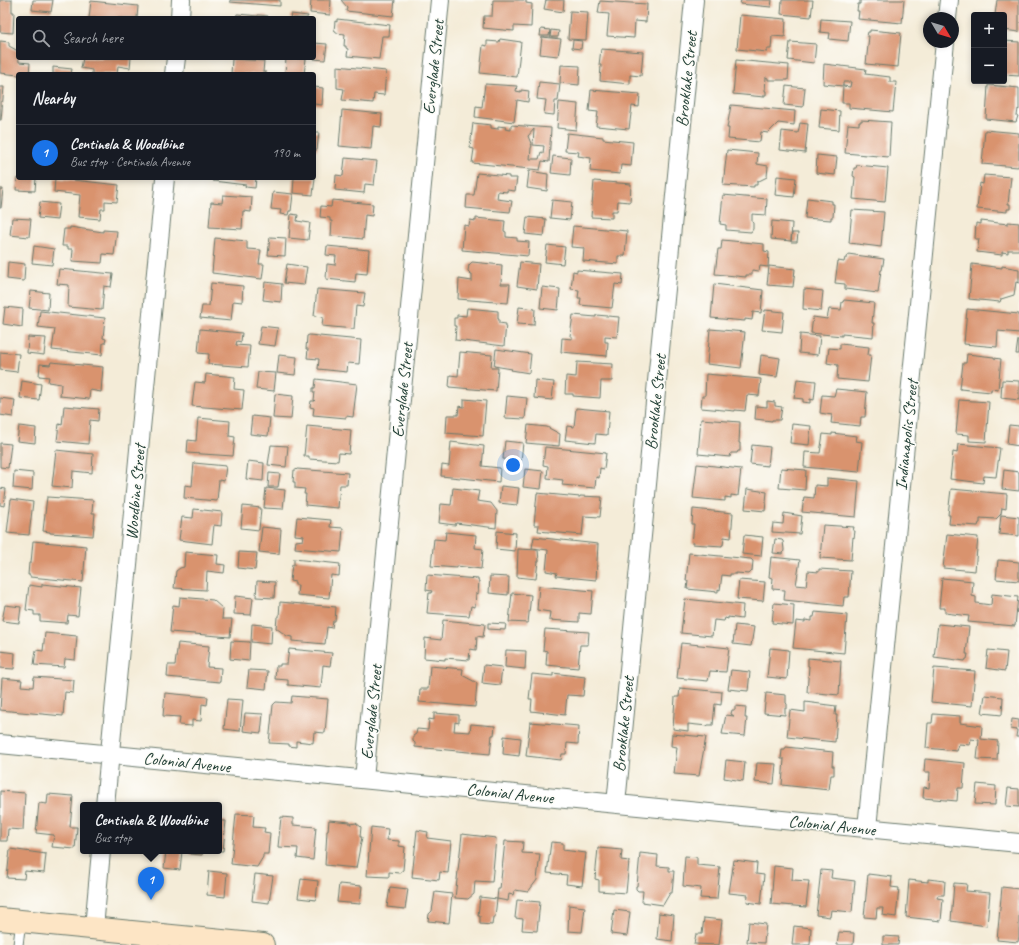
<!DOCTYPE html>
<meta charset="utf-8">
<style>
body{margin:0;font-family:Caveat,sans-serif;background:#20242c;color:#f1f3f6}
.controls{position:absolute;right:12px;top:12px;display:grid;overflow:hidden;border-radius:4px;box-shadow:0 2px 6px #0003}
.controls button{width:36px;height:36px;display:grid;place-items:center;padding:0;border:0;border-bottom:1px solid #363941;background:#171b24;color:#f1f3f6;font:20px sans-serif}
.compass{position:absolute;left:923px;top:12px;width:36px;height:36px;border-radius:50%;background:#171b24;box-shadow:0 2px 6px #0003;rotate:128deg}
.you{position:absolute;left:513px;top:465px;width:14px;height:14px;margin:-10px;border:3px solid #fff;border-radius:50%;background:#1a73e8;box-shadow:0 0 0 6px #1a73e833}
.badge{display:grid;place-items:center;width:26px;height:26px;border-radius:50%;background:#1a73e8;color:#fff;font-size:13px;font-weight:700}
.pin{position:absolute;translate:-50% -33px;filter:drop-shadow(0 1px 2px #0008)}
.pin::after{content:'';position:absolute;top:21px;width:14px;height:12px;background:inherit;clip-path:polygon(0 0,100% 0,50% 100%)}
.popup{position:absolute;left:80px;top:802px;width:142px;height:52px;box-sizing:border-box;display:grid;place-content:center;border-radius:4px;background:#171b24;filter:drop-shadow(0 1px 3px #0005);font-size:13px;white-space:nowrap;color:#9ea1a6}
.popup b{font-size:15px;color:#f1f3f6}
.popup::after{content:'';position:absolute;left:50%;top:100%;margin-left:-8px;border:8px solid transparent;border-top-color:#171b24}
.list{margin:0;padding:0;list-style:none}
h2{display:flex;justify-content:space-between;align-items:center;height:52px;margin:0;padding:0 16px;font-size:17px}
h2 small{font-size:13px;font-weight:400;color:#9ea1a6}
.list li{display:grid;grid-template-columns:26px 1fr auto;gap:12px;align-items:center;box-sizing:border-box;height:56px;padding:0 16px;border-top:1px solid #363941}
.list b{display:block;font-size:15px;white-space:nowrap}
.list p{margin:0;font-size:13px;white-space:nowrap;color:#9ea1a6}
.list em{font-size:13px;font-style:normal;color:#9ea1a6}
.icon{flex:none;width:22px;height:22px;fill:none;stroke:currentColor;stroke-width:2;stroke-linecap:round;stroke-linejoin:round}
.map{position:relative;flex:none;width:1019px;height:945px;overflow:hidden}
.search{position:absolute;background:#171b24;box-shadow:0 2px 6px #0003;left:16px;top:16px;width:300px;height:44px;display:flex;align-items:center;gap:10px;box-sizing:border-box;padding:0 14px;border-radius:4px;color:#9ea1a6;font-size:15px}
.panel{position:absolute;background:#171b24;box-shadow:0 2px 6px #0003;left:16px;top:72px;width:300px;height:108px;border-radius:4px}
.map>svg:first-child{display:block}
.building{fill:#d9936e;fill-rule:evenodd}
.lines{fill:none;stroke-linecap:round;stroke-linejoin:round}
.lane-casing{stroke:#6a7a6d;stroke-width:11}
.street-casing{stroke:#6a7a6d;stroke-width:20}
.secondary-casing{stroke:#6a7a6d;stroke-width:24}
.lane{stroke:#fff;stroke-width:9}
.street{stroke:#fff;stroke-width:18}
.secondary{stroke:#fde5c5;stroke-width:22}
.labels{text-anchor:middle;stroke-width:3;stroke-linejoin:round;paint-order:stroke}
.street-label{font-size:17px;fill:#1f3d34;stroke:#fdfcf7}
</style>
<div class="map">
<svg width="1019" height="945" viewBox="0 0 1019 945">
<rect width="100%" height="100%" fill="#fdfcf7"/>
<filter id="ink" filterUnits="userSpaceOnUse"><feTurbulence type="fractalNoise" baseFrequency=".025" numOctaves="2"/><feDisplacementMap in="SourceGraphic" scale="8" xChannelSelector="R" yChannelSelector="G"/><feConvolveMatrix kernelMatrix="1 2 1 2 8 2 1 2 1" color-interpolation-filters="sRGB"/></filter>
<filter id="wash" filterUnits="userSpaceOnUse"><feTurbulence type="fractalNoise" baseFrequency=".012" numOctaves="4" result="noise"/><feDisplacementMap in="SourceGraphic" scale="16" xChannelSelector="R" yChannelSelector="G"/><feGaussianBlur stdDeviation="0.9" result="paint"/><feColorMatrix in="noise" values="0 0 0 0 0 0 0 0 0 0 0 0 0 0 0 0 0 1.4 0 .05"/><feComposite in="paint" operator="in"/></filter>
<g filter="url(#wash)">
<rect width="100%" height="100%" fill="#f4ecd8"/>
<g id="blocks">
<path class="building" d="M0,0H12V12H14L13,33L0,32Z
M33,0H53L51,12L32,10Z
M230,0H280V6L230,2Z
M311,0H331L330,15L310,13Z
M341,0H395L393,16L346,11L347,7Z
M493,0H526V3L532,4L531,27L514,26V31L483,28L484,16H492Z
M546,0H564L563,12L544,9Z
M741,0H772L771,7L740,4Z
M782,0H813L811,17L781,14Z
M860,0H904L902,23L858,19L859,11H857L858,4H860Z
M997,0H1019V32L1004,30V15H995Z
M91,1L138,6L137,18H89Z
M600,1L647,4L646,22L635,21L634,38L607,36L609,14L598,13Z
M570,11L588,12L586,40L568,39Z
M237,14L258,16V15L268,16V18H236Z
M291,14L308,16L307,18H290Z
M740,15L786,19L785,37L772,36L771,49H767V52L737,49Z
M337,19L390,25L389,36H382L379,59L347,56L348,49L346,48V46H344L345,34L336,33V31H334L335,21L337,22Z
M821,19L850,21L848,41L829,39L830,33L820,32Z
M541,29L550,30L549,36H540Z
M551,30L559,31L558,37H550Z
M870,30L901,33L898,67L866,64L869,36H867L868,32H870Z
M542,37L561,39L558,56L540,54Z
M500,39L521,42L517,77L480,73L483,45L487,46V41L499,42Z
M573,40L582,41L581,49L572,48Z
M0,41L9,42V46L18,51L19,62L30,63L29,74L18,75L0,73Z
M1004,41L1019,42V76L1004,75Z
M790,42L816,44L814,63L788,60Z
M314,43L327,44L325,60L314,59Z
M601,49L643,52L641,76L630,75V84L600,81L601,65H599Z
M83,58H131L130,68L118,66L117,74H92V70L81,68Z
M286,58L306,59L304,74H285Z
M232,59L264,61L263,72H266V74H231Z
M736,60L789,65L788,80H768V78L766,77L765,91H766V95H764V97L733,94Z
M824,64L866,69L865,74L890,77V82H896L893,112L849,108V103H842L843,86L850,87L851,82H843V86L823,84Z
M561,65L580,66L579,85L560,83Z
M337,66L386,71L384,95L374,94L373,103L342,100L344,89L337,88Z
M53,67L72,69L71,74H53Z
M539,82L560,84L558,101H555L554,115L544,114L546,100L537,99Z
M485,84L517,86L516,91L521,92V90L529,91L528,102L517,100L514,122L475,117L476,106L482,107Z
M988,85L1019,88V110L1018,109L1017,116H1018L1016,122L986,119Z
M786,86L805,88L803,107L784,105Z
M0,87H4L1,120H0Z
M314,87L323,88L322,105L314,104Z
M591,90L640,94L639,107L632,106L629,129L596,126L598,112L589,111Z
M559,102L578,104L576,130L557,128Z
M731,105L795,111L794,125L778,123L768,133L761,132L760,142L728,139L729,128H727Z
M821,109L840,111L839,130L819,128Z
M342,110L382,114L381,127L373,126L371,149L339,146Z
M861,120L891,122L889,157L845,153L848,124L859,125V122H861Z
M473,123L491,125V128L498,129V126L506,127L505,129L511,130V125L551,128L549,162L542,161L540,170L472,163L474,149L470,148ZM534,129L533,145L544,146L543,153L541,152L539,159H530L531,148L532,146L528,136Z
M800,123L808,124L805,153L780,150L782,131L798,133Z
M985,130L1019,133V164L1018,167L982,164Z
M314,132H319L317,150H314Z
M567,133L603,137V139L633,142L631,166L621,165L620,174L590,171L591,158L578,156L579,152L565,151Z
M727,150L758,153L757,164L768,166L767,177L757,182V185H754V187L723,185Z
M817,155L837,157L835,175L816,173Z
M553,156L571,158L570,175L551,173Z
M345,158L377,161L374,185L365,184L364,193L335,190L336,175L343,176Z
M857,165L888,168L885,202L853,199L855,177L853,176L854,168H856Z
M529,171L548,174L547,191L527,188Z
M477,173L509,176V178H517L515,191L507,190V192L498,191L497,199L512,201L510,212L466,208L467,195H474Z
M984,175L1011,177L1008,204H1010V209H1007V212L977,209L980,183L983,184Z
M777,176L796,178L794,197L775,195Z
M17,178H36L35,191L16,190Z
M55,178L119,185L117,202L105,201V209H101L100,219L78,217L80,195L54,192Z
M214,178H256L255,188L245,187L246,185L213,181Z
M294,178H315L313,195L293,193Z
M594,181L631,184L630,202L618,201L617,211H612V218L591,217Z
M0,189H3L1,208H0Z
M273,192L293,194L291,211H289L288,215L280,214L281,210L271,209Z
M223,195L252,197L251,212L243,211L242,229L209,227L211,202L222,203Z
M723,195L767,199L766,215L752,214V222L753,223V229L751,232L726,230V225L720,224Z
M807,198L832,201V204H834L833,217H831V220L805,218Z
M332,200L373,204L372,216L365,215L363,239L331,236L332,221H330V218L320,217L321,206L331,207Z
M552,200L572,202L570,220L550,218Z
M40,202L59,204L57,220L38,218Z
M852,210L884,212L881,247L849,243Z
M291,214L298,215L297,221L310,223L308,240L289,238Z
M527,217L546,219L544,236L525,234Z
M12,218L31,219L29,237L10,235Z
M476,218L505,221L504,231L506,232V237L517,238V241L529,242L528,256L462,250L464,225L469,226L470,220L476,221Z
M772,221L792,223L791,241L771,239Z
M981,221L1008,224V222L1019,223V250H1008V253L1002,252V255L977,252L979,239H975L976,223L981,224Z
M573,226L627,231L625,256H618V264L583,261L584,248L571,247Z
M70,227L103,232V230L117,231L114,255L103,254L102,263L72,261L73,249H68V246H62L64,229H70Z
M792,233H798L797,242H791Z
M270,237L286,238L285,256L268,255Z
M215,238L247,241V249L261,250L259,264H264L262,279L212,273Z
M722,240L764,244V251L769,252L768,267L760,266L759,271L752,270V275H746V277L715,274L718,249H721Z
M547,245L565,247L563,264L545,262Z
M34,246L54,249L52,265L32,263Z
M327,246L369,250L367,274L356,273L355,282L326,279L327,264L335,265L336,256L326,255Z
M848,254L884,259L882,270H881L878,293L845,289V284L835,283L838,261L844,262L845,258H847Z
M8,262L25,264L24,281L7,279Z
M472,262L502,265L501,284H510L508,303L458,299L459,279L472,281V274H471L468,271L469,265Z
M520,262L539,264L537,289L517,286Z
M287,264L307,267L304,285L284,283Z
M972,264L1002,268V266L1019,269V283L1016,282L1014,295L1001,299L1000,302L969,299Z
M769,266L795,269L793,287L767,285Z
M59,269L113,274L111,287L104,286L102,310L68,307L69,285L57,284Z
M577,270L623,274L622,285L615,284L612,308L580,305L581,298H578L579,290L571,289L573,271L577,272Z
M265,282L282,284L281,302L263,300Z
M211,283L243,286L242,302L233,301L231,321L200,318L202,306H209Z
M714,284L763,290L761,313L753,312L752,320L745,319V321L711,318Z
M542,287L560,289L558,310L540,308Z
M317,289L365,293L363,307L356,306L354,329L322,326L323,317L314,316Z
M804,289L823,291L821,311L803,309Z
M31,291L49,293L48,310L29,308Z
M844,300L874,303L872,323H874L873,337L842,334V336L811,333L813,317L827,319L829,309L841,310L842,302H843Z
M5,307L23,309L22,327L3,324Z
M519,307L535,309L534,325L517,324Z
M467,308L498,311V319H499V323L506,324L504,346L455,340L456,326H454V318H457V315L466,316Z
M967,309L1019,314V333L998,331L997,347L964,344Z
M765,310L784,312L782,332L762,330Z
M40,311L105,318L103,338L106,339L105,343H103L102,355L52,350L55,329L38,327Z
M573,315L596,317V315L619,317L617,337L605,336V342H608L607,356L561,352L562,338L572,339V336H570Z
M261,326L278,328L275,346L258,344Z
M200,329L242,333L241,342L237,341L236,345L250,346L248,367L208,364L209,354L198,353Z
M710,329L745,332L741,368L707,364Z
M800,334L820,336L818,355L799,353Z
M309,335L361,340L359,364L348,363L347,372L318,369L319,359L307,358L308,349H306L307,336Z
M28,337L46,338L44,355L27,353Z
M1018,340H1019V354H1016Z
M840,344L869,347L868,355H871L868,382L837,379L838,365L827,363L829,348L840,349Z
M496,349L531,354L529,373L511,370L512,369L494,366Z
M0,352L19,354L17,372L0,370Z
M460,352L492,355L491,368H498L496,391L449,387L450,375L458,376Z
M967,354L994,357V358L1001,359L998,390L991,389V392L960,389L963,363H966Z
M279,355L297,357L295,375L277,373Z
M761,355L780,358L777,377L759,375Z
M51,362L103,367L101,392L90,390L89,399L60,396L61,384L48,382L49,377L39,376L40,364L50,365Z
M577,362L613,364L612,381H601L600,398L573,396V394H565L566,376L576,377Z
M258,372L276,373L274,391L256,389Z
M206,374L235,377L234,389L244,390L242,410L192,406L195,382L205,383Z
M706,374L761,379L759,396L747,395L745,411L735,410V411L701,408L702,396H705Z
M316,379L357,384L353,417L346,416V418L313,415L314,408L310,407L311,401H315L314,400L315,392H313V388H315Z
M797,379L816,381L814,400L810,399V403L803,402V399L794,398Z
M535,380L554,382L552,400L534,398Z
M1002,380L1019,381V400L1001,398Z
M22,381L41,384L39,400L20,398Z
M836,389L867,392L865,417H861L860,426L831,423L832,415L820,413L822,395L834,396Z
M275,394L293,396L291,419L273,418Z
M507,396L527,398L525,419L505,418Z
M0,398L15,400L13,417L0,415Z
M464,399L486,401L483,436L446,433L447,415H458L459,406L464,407Z
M959,400L989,402L986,442L969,441V435L956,434Z
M767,401L775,402V406L782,407L780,420H772V421L755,419L756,406L767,407Z
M64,406L99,409L98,421L90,420L88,444L57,441L59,424L62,425Z
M576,408L609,411L607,435L596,434L595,443L565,440L567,426L574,427Z
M252,416L270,418L268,436L250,434Z
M198,418L230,421L229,436L235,437L233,456L187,453L188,440L196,441Z
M701,419L740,422L739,443H740V451H738L737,453H731L730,457L698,454Z
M792,424L811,426L809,445L790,443Z
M528,425L547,427L560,434L559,446L526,443Z
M1009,425L1019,426V446L1007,444Z
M19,426L36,428L35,443L17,441Z
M307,426L351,430L349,454L339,453L338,461L309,459V456H304Z
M832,433L857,436L856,441L862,442L859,472L804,467L805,452L820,453L823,434L832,435Z
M505,441L523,443L521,461L503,459Z
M451,442L484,446L482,466L500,468L499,482L441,476L442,465L449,466Z
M0,443L11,444L8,468L0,467Z
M958,444L1000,448L996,477L984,476L983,483L950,479L953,452L957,453Z
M271,445L288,446L286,467L268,465Z
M752,445L770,447L768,466L750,464Z
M545,447L606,453L604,469L600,468L599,478L596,477L595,488L562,485L563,480L547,478L548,466L543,465Z
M56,450L93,454L92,473L73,471L72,488L52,486Z
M248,461L264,463L263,481L246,479Z
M194,463L226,466L224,481L219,480L217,501L184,498L185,485L192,486Z
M697,464L741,469L738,496L731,495V498L725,497V501L693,498Z
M781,468L806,470L805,490L779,488Z
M297,469L348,473L347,485H340L338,508L305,505L306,494H304L305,489L295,488V482H293L294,470H296Z
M525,469L543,471L541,489L523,487Z
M1004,470L1019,472V491L1002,489Z
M14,471L33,473L32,490L13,488Z
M269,473L280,474L278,487H268Z
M827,478L859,481L856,517L802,512L804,497L814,498L815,485L827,486Z
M501,486L519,488L517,505L499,503Z
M0,488L6,489L4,506L0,505Z
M266,488L285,490L283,509L264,508Z
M453,488L479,491L477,501L491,503L497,511L496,528L456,523L455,525L439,523L441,504L451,505Z
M747,489L767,492L765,511L745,509Z
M951,489L1007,494L1006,509L1002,508L1001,514L996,519L980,518V523H979L978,526L949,524L950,515H948Z
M537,493L580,497V496L602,497L600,517L584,516L582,535L538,531L539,525H534Z
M47,497L93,500L92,513H95L93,536L50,533V532L43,531Z
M11,499L33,502L29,535L7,533Z
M243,506L261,508L259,530L241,528Z
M194,509L222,512L221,526L214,525L212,544L179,540L182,517L193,518Z
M693,509L733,513L731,538L724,537L723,545H722V546L692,544L694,524H692Z
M784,513L802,516L800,534L772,532L773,523L783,524Z
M1001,515L1019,517V536L999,534Z
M297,517L331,520L330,527L343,528L341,552L295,548L296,541L303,540L304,536L295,535Z
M823,525L854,527L853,531H855L854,538L853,537L851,560L820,558Z
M262,527L281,529L279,554L259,552Z
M497,531L516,533L515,551L496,549Z
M446,532L476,535L475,548L483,549L481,569L457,566V568L431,566L434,539L445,540Z
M947,534L978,537L975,571L943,568Z
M744,535L763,537L761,556L742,554Z
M534,537L598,544L596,580L556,576L557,573L546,571L548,550L532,548Z
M775,539L782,540L783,541L784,550L783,554L773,553Z
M33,541L86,546L83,582L30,577V575H28L29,563H31Z
M518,549L538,550L539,561H538L536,579L517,577Z
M185,552L218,555L217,564L225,565L224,573L207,571L206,590L174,588L176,571L180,568L184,567Z
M239,552L257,553L255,570L238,568Z
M689,553L751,559L753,561L752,571L749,574L736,573V574H730V576L722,575L720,590L718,589V592L687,589L688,581H686Z
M771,557L800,560L796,585L806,586L808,571L819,572V569L851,571L849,597H844L843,606L784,600L785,590L772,589L773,578L769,577Z
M294,559L340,564L339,576L331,575L329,598L297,595L298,585H295V582L290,581L292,565H294Z
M998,560L1019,562V581L996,579Z
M427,575L478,579V581H479L478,594L476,593L475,607L471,606L469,616L427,613L429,593H431L432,591L426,590Z
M490,576L509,577L508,595L489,593Z
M942,578L973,581L972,596L976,597V603L991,605L992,594L1018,597L1015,626L968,622L969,616L945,613V608H939Z
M739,580L765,582L763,601L737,599Z
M257,581L275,582L274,598L256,597Z
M42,584L81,588L78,616L68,615L67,623L40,621V615H34V611L26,610L29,585L42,587Z
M539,586L593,591L591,614L579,613V622L549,620L550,612L537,610Z
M512,593L531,595L528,623L509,622Z
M235,596L253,598L251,615L234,614Z
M180,597L213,600L223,609L222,619H232L230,637L170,632L173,605L179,606Z
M685,599L743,605L742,619L728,617V619L725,618L724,621L714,620L712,636L681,633Z
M280,602L336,607L335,621H333L332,628L327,627L325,644L292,641V637L287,636L276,628L277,617H279Z
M774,603L794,605L793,625L772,623Z
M5,605L21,607L19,623L2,621Z
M815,612L847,615L844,653L793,648L796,621L805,622V620L812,621V617H814Z
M443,620L485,624L483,637L477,636L476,650L470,649L469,660L445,658V660L424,658L425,638L441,640Z
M488,623L506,624L505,630L488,629Z
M252,624L272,626L271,644L251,642Z
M938,624L969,627L966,654H968L967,659H966L965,661L934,657Z
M735,625L754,627L751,646L733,644Z
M545,629L589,632L588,645H580L578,668L546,665L547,651L543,650Z
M45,633L77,636L75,660L65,659L64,667L34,665L36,650L43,651Z
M231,641L250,642L249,661L230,659Z
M178,643L209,646L207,667L221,668L220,682L167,677L168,665H175Z
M681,643L729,648L726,672L710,671L708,681L677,678Z
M770,648L789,650L787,679L767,677Z
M289,649L332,653L330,666L323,665L321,688L288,685V680L275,679L276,666H280V664H287Z
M506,650L526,651L525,669L505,667Z
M988,650L1007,652L1005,671L986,668Z
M0,651L15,653L14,669L0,668Z
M808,658L841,661L839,695L807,692L809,666H808Z
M484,665L502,667L500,685L482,683Z
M430,666L463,669L462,675L477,683L475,707L419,702L420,689H428Z
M934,668L975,671L972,706L931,702Z
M249,670L268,671L266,689L247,687Z
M731,670L750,672L748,691L728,689Z
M553,673L585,677L583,696L567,695L565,715L531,711L532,699H529L532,674L553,676Z
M34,677L74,680L73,693L65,692L63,716L0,710L2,678L22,680L21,686L33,687Z
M680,688L722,692L721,705L715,704L713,725H708L707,726L688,724V731L673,729L675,697H679Z
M165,693L208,697L207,705L202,704L201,721L192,720V726L179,725L180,717L163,716Z
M766,693L786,695V703L787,704V708H785V715L764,713Z
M985,695L1003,697L1002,715L982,713Z
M292,696L328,699L325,733L314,732L313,743L296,741V747L289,746V744L269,743L273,705L276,702L291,703Z
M227,699L243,700L240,731L224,729Z
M805,702L836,706L835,715H837L835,742L787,737L790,710L805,712Z
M735,706L746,707L745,718H747L745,736L722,734L726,715L734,716L731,714L732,710H735Z
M245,713L263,714L261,733L243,731Z
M434,713L459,715V723L455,722L454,731L470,732L471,724L495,726L494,735H492L490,754L415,747V743L413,741V736L416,734L417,729L428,730L429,719L434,720Z
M933,714L960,716V723L982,726L981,739L998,741L997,760L977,759L979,740L971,739L970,745L959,744L957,751L926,748L928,723H932Z
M1012,719L1019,720V737H1016L1017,730L1011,729Z
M530,722L579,726L578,744L567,743L566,754H562L561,760L526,756Z
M672,734L706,737L699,776L674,774L677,747L671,746Z
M504,736L521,738L519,756L503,754Z
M786,747L833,752L832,766H834V775H831L829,790L782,785L784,759H781L782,750H785Z
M925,759L965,763L963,788H958L957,801L923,798L924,787L929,788L930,772H924Z
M726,760L745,762L743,781L724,778Z
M757,763L776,764L774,784L755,782Z
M977,784L996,786L995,805L975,804Z
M1008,788L1019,789V807L1006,806Z
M0,791L25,793L23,830L8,829L7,841H0Z
M48,794L73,796L70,827H77L75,849L52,847L54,835L36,833L39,803L47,804Z
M236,814L254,815L253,827L265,828L264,832L270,833L268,854H263V857L257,867L231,864Z
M281,817L293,818V825L316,827L313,860L297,858L298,848L278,847Z
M329,820L350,822V824L356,823L361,827L360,837H362L356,868L325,865L327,831H328Z
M219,821H226L223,851H219Z
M371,827L388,829L387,840L399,841V846L405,847L403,870L399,873L389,872V877L367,876Z
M417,830L428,832L427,838L451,841L448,873L440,872L439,880L412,877Z
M462,834L496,838L492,882L475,881L474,894L468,899L455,898Z
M505,841L523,842L522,853L540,854L537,880L528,892L515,890L514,891L513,895L509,894L508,901L497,899L498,889H500Z
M551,842L563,843V850L586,853L582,886L566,884L567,875L547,873Z
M598,848L622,850L621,860L629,861L626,893L599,891V880L595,879Z
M10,849L46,854L44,873L25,871L24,879L7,878Z
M166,851H182L180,870L164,868Z
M190,851H203L202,855L190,854Z
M640,853L658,855L657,866L669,867V871H674L672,893H670L663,905L642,902L643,891H638L636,889V886H637Z
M685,856L697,857V865L720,867L717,899L700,898L701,888L683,886Z
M734,860L757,863L756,874L764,875L761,904L747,902L748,895L729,893Z
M774,866L793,868L792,880L809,881L806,907L771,904Z
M821,870L832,871L831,878L855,881L852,912L831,910L830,917L816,915Z
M209,871L227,873L225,897L207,895Z
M255,874L273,876L269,903L252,901Z
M868,874L892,877L891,887L899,888L896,917L882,915L883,908H877L876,918L864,917Z
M301,879L318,881L316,900L298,898Z
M928,879L945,881L944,895H938L937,898L943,899L941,921L906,917L909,880L928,882Z
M954,883L967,884L966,891L990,893L987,926L951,921Z
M339,884L362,886L360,904L337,902Z
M390,887L408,889L405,909L387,907Z
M1002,887L1019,889V936L1018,942L997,940Z
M435,892L452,894L449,923L428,921L429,914L432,911Z
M480,897L497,899L495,917H493L492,925L480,924V916H478Z
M517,900L540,902L537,931L522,930L523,919L515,918Z
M569,905L585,907L582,932L568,931Z
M614,910L630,912L627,936L611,934Z
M659,913L674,915L672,941L657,939Z
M704,918L722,920L719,945L694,944L696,934H702Z
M749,922L766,924L764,943L747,942Z
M794,926L811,928L810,945H792Z
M839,932L854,933L853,945H837Z
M883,936L899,937L898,945H883Z"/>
</g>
</g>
<g filter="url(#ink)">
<use href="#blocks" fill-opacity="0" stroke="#6a7a6d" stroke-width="1"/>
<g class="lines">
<g class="lane-casing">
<path id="lane" d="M18,945L21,921"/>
</g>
<g class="street-casing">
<path id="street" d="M180,18L181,0
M947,18L949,0
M174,74L176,58
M0,744L1019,843
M364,779L440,0
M616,804L694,0
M105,805L165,178
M867,828L945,42
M94,928L101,851"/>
</g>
<g class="secondary-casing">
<path id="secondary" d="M0,919L263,945"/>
</g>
<use href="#lane" class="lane"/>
<use href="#street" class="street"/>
<use href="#secondary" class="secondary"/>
</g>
</g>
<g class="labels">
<g class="street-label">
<text transform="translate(433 67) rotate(-84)" y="6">Everglade Street</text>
<text transform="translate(686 79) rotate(-84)" y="6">Brooklake Street</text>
<text transform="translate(402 390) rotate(-84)" y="6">Everglade Street</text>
<text transform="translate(655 402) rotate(-84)" y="6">Brooklake Street</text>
<text transform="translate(906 435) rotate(-84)" y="6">Indianapolis Street</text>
<text transform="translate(135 492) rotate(-85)" y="6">Woodbine Street</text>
<text transform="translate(371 712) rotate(-84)" y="6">Everglade Street</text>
<text transform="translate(623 724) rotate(-84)" y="6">Brooklake Street</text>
<text transform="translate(187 762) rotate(6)" y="6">Colonial Avenue</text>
<text transform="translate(510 793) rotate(6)" y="6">Colonial Avenue</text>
<text transform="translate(832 825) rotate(6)" y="6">Colonial Avenue</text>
</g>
</g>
</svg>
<div class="controls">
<button>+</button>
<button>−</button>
</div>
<svg class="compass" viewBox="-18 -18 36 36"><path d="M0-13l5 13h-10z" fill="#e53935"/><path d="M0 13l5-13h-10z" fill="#9ea1a6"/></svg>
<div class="you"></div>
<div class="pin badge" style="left:151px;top:900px">1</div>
<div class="popup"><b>Centinela &amp; Woodbine</b>Bus stop</div>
<div class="search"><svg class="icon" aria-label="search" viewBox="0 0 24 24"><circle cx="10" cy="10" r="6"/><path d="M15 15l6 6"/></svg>Search here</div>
<section class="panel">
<h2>Nearby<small></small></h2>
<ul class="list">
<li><span class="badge">1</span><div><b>Centinela &amp; Woodbine</b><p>Bus stop · Centinela Avenue</p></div><em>190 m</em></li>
</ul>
</section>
</div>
